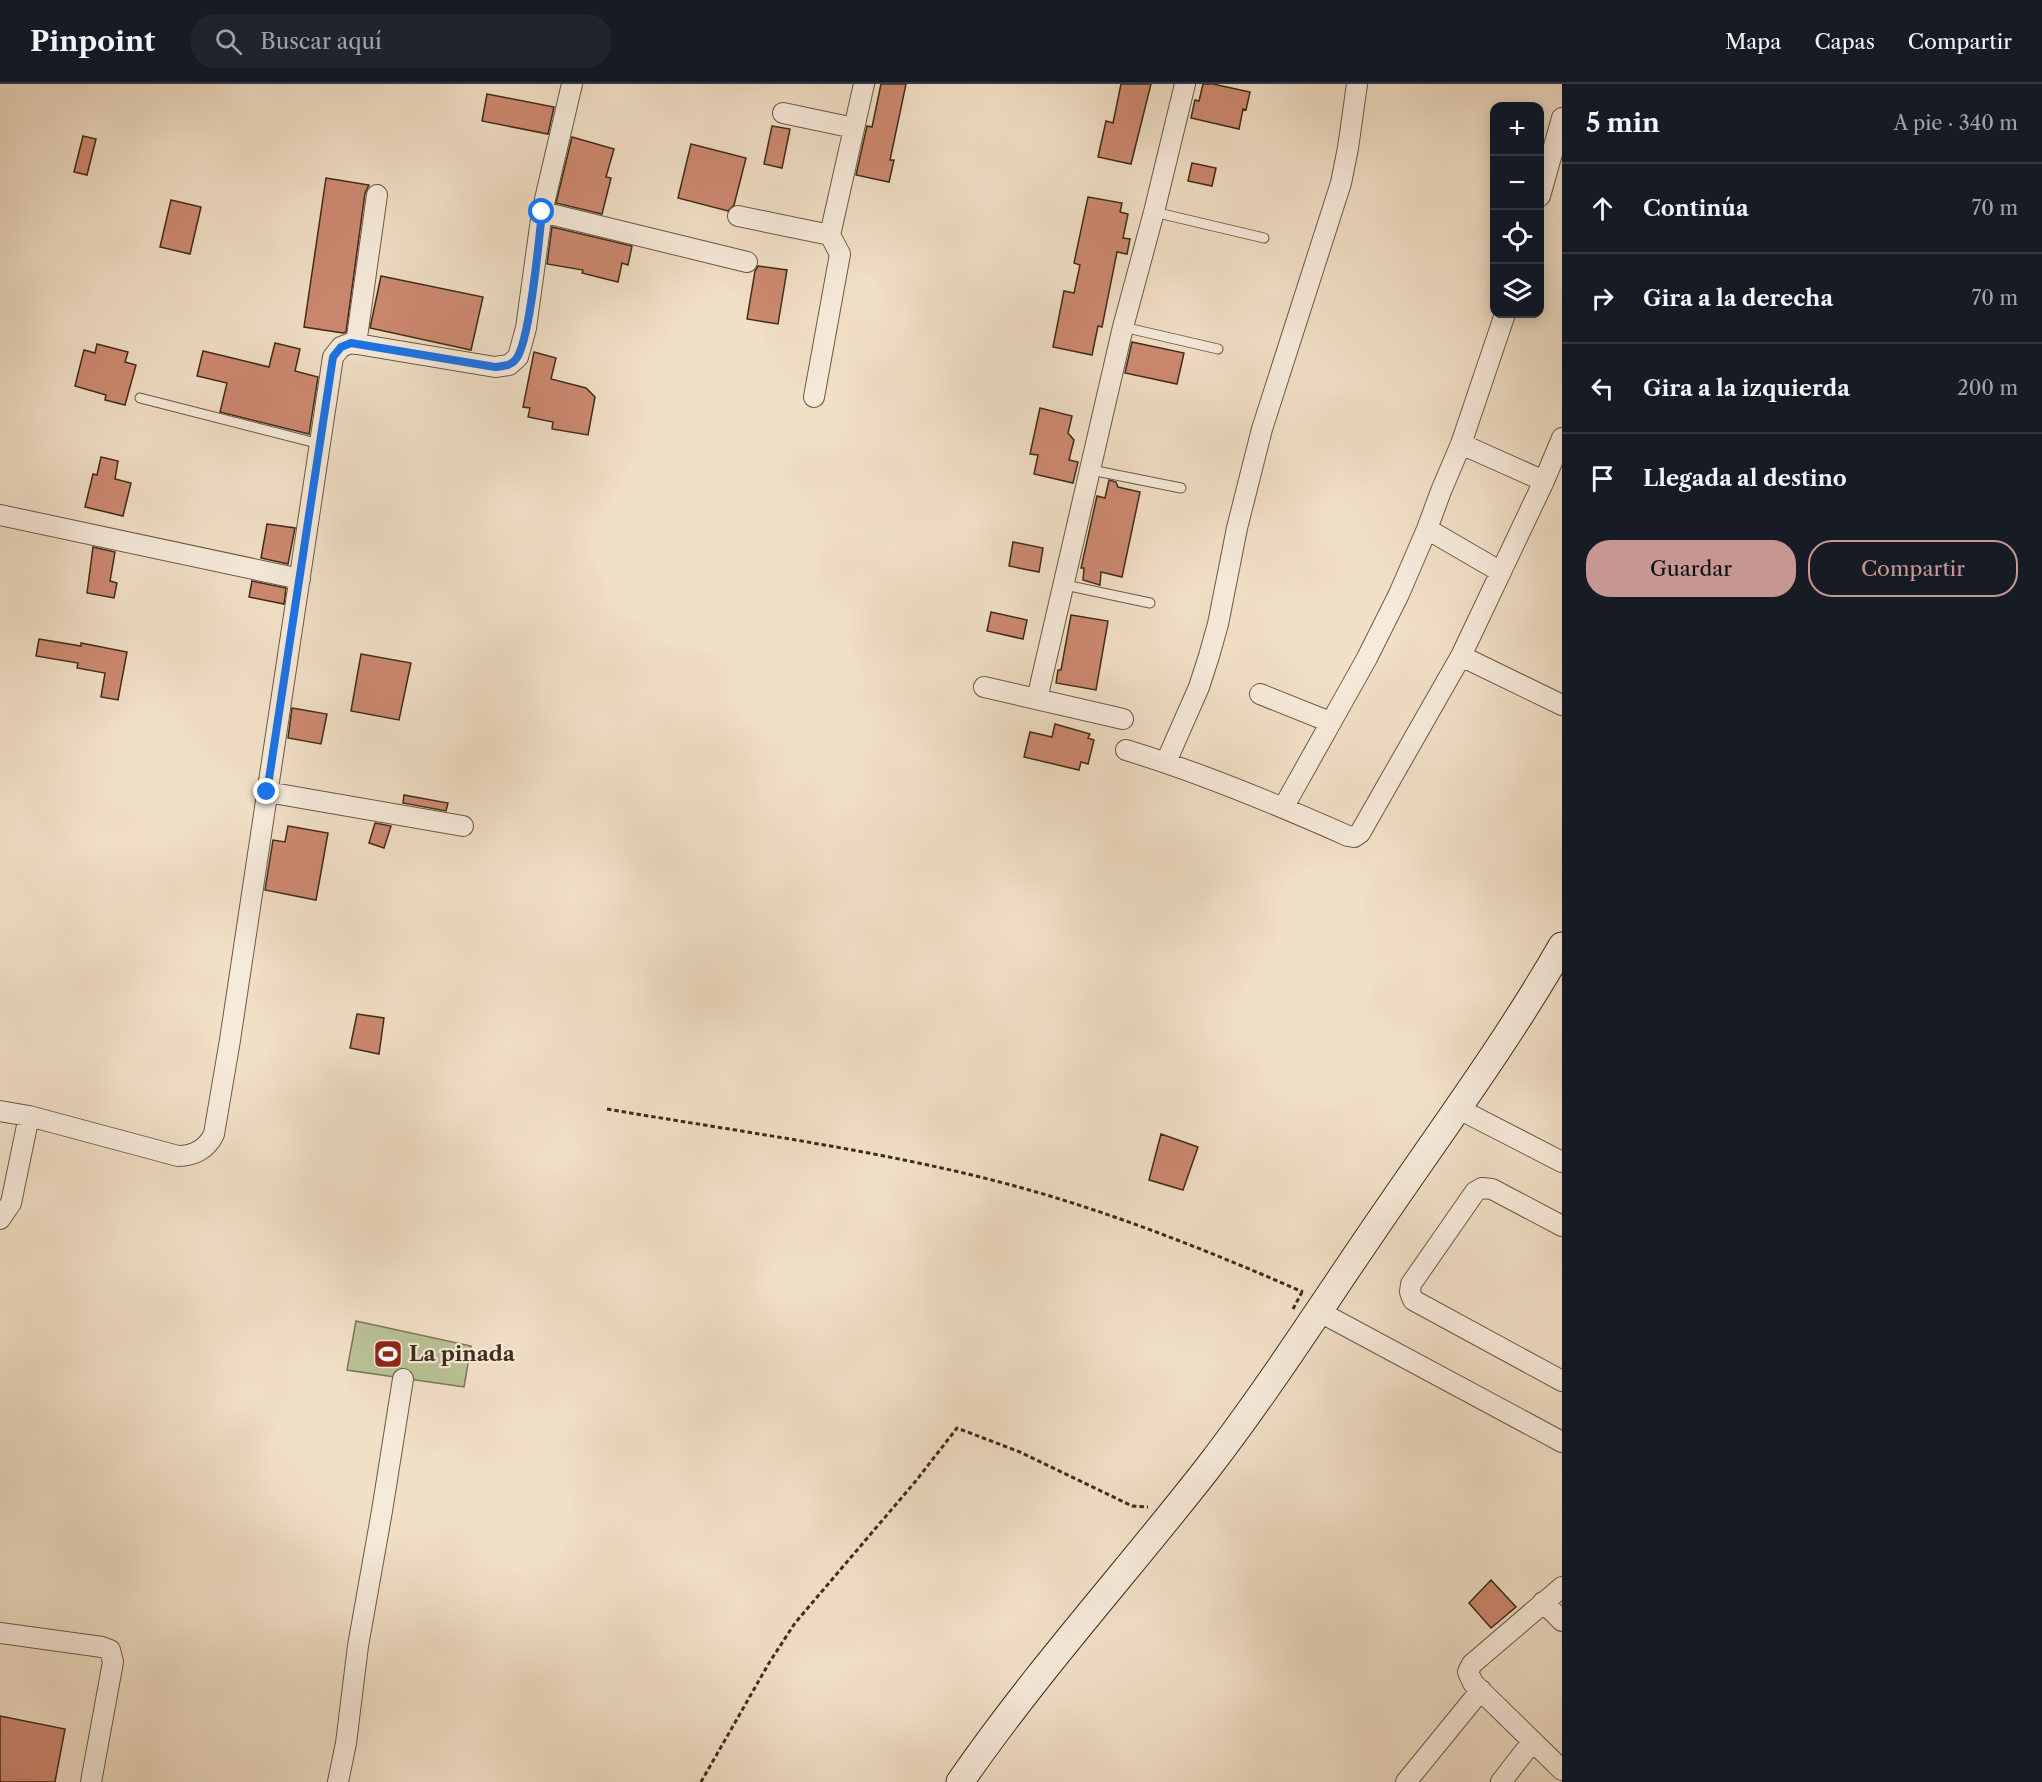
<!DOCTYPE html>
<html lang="es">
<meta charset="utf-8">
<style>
body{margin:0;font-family:"Libre Caslon Text",serif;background:#20242c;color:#f1f3f6}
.controls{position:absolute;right:18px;top:18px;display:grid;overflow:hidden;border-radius:12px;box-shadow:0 3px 15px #0003}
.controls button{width:54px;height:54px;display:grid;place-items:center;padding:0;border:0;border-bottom:2px solid #363941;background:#171b24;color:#f1f3f6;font:30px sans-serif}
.stop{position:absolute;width:18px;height:18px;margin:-14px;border:4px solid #1a73e8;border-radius:50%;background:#fff}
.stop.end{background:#1a73e8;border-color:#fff;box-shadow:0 2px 6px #0008}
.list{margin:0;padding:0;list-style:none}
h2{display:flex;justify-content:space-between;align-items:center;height:78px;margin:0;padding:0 24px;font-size:26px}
h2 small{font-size:20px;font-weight:400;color:#9ea1a6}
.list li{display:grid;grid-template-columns:39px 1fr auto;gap:18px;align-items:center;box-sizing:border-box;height:90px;padding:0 24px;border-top:2px solid #363941}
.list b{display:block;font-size:22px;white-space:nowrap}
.list em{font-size:20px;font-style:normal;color:#9ea1a6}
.actions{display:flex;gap:12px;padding:18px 24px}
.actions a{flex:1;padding:14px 0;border:2px solid #c59692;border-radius:24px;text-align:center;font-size:21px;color:#c59692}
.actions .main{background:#c59692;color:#111}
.icon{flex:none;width:33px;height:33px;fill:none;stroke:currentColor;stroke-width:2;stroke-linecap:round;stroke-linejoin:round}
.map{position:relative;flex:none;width:1562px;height:1698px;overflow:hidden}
header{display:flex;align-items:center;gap:36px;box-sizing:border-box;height:84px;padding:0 30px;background:#171b24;border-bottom:2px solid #363941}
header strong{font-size:28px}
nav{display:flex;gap:33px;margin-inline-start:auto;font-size:21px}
.search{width:420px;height:54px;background:#20242c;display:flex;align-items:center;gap:15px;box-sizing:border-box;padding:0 21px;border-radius:24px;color:#9ea1a6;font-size:22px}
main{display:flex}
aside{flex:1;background:#171b24}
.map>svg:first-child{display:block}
.green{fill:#b9c296;stroke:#7c7757;stroke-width:1.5}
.building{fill:#cd8971;stroke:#3e2c18;stroke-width:1.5}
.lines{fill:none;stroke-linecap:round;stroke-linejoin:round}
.lane-casing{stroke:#6b5944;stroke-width:11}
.street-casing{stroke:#6b5944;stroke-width:22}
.secondary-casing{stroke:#3e2c18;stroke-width:29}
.path{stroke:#3e2c18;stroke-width:3;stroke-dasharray:4.5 3;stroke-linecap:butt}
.lane{stroke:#f6eada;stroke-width:9}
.street{stroke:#f6eada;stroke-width:20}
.secondary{stroke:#f6eada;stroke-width:27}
.route{stroke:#1a73e8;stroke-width:8}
.labels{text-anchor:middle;stroke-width:4.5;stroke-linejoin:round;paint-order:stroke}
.poi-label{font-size:21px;font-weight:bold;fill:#3e2c18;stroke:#f6eada;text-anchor:start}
</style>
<header>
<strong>Pinpoint</strong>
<div class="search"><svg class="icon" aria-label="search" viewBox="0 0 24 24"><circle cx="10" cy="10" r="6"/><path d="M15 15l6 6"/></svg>Buscar aquí</div>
<nav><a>Mapa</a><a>Capas</a><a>Compartir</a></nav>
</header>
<main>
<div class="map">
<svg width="1562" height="1698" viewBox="0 0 1562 1698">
<rect width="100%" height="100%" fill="#f1dfc6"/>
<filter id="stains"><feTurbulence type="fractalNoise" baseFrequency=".00333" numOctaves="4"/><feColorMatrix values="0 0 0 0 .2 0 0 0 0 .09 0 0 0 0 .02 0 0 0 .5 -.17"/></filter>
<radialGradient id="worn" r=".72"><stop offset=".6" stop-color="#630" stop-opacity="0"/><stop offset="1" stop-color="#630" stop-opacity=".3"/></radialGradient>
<path class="green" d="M356,1237L471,1262L464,1303L347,1286Z"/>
<path class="building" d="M881,0H906L890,76H894L889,98L856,91L867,42L872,43Z
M1121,0H1151L1131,80L1098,73L1106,37L1113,39Z
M1203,0H1213L1250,8L1246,26L1243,25L1239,45L1191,34L1195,16L1199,17Z
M487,10L554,23L548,50L482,37Z
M772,42L790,45L782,84L764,80Z
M83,52L96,55L87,91L74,88Z
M572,53L614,65L606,93L611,94L602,130L556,119Z
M691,60L746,74L734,121L728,127L678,114Z
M1192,79L1216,84L1212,102L1188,97Z
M326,94L369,101L365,109L346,248L343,249L304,243Z
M1088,113L1122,119L1120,128L1128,130L1123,154L1130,155L1127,170L1117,168L1102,243L1098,242L1092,271L1053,263L1064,207L1074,209L1080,181L1074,179Z
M171,116L201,123L190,170L160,163Z
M552,143L632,162L628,181L622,179L618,198L582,189L583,186L547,180Z
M758,182L787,186L778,240L747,235L755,187Z
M381,192L483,213L471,266L370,244Z
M1132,258L1184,269L1177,300L1125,289Z
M275,259L300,265L295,287L318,293L309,350L220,328L227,299L197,292L203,267L269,283Z
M97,260L128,268L125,278L136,281L125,321L105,316L106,311L75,302L84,266L95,269Z
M534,268L556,274L551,295L586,304L595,313L588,351L552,345L553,338L528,333L530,324L523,323Z
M1040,324L1072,332L1068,349L1074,356L1069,376L1078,378L1073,399L1034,390L1038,371L1030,370Z
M101,373L118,377L115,395L131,399L123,432L85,423L93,390L97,391Z
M1109,396L1116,398L1118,403L1140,408L1122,493L1101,488L1100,501L1083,496L1084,484H1081L1097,412L1105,414Z
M267,440L295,444L288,480L261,474Z
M1013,458L1043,464L1039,488L1009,482Z
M93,463L115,468L110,497L117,499L114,514L87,509Z
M252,497L286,504L284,520L249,513Z
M991,528L1027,536L1023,555L987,547Z
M1071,531L1108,537L1096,606L1056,599L1058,586H1061Z
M39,555L81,562V559L127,568L118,616L101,613L105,589L77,584L78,579L36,572Z
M361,570L411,579L399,636L351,627Z
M292,624L327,630L321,660L288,654Z
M1055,640L1090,650L1088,654L1094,656L1088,680L1081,678L1079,686L1024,673L1030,648L1052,653Z
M404,711L448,719L446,727L403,719Z
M375,739L391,742L384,764L369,759Z
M288,742L328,749L316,816L265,806L273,756L285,758Z
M357,930L384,934L379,970L350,964Z
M1161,1050L1198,1063L1183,1106L1149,1096Z
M1491,1496L1516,1523L1491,1544L1469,1519Z
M0,1632L65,1645L55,1698H0Z"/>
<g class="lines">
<g class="lane-casing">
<path id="lane" d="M1154,128L1264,154
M1123,243L1218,265
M140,314L320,360
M1091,386L1181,404
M1065,501L1150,519"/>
</g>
<g class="street-casing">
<path id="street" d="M783,29L854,44
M1540,112L1562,34
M542,128L747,178
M738,132L830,151
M356,260L377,111
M814,313L840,170L830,151L864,0
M1461,360L1544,397
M0,431L300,495
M1427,445L1501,488
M1461,572L1562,621
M984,603L1123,635
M1260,610L1330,638
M1037,615L1123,243L1154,128L1185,0
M1126,666C1202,689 1276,720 1348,752L1354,753L1360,749L1461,572L1544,397L1562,354
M1166,678L1199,603L1209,572L1218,540L1237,444L1262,345L1341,99L1348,64L1357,0
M267,708L463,742
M1283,724L1367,574L1399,510L1427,445L1441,407L1461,360L1505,230
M1457,1024L1562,1078
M0,1027L29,1032L178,1072C194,1072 207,1065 214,1050L230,956L333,273L341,263L351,259L495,283L509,281L518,273L526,244L542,128L572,0
M0,1135L11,1119L29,1032
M1562,1142L1492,1105L1482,1104L1475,1108L1411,1200L1410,1208L1413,1216L1562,1297
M1318,1227L1562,1358
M1562,1503L1472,1580L1468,1588L1473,1599L1562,1686
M1543,1518L1562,1537
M0,1549L102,1563L110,1566L113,1578L91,1698
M338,1698L346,1659L358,1562L382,1427L403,1295
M1406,1698L1481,1606
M1501,1698L1532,1658"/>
</g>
<g class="secondary-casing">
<path id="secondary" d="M960,1698C1036,1588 1125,1490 1207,1385C1268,1306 1322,1221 1379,1138C1441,1047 1507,958 1562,862"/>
</g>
<path class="path" d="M607,1025C735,1047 866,1064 992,1096C1099,1123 1202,1164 1303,1208
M1293,1225L1302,1208
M701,1698L769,1579L795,1539L915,1398L957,1344L1020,1368L1132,1422L1148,1423"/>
<use href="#lane" class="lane"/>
<use href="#street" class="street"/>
<use href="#secondary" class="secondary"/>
</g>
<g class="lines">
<path class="route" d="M267,708L333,273L341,263L351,259L495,283C503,282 511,282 516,275C530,258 539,155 542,128"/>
</g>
<defs>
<g id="stadium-square" transform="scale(1.5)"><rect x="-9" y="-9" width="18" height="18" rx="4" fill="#8f2418" stroke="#f6eada"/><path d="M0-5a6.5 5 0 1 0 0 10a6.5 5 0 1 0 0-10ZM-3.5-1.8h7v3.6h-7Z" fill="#fff"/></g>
</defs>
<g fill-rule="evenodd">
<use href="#stadium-square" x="388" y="1270"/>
</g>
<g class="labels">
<g class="poi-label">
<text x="409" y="1277">La pinada</text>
</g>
</g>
<rect width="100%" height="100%" filter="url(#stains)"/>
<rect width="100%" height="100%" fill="url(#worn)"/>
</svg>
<div class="controls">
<button>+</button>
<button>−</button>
<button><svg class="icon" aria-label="locate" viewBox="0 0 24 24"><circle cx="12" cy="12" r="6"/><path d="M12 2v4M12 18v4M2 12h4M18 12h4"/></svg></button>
<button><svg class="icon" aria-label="layers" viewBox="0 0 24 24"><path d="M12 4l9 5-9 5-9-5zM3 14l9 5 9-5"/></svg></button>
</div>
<div class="stop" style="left:542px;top:128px"></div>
<div class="stop end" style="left:267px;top:708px"></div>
</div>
<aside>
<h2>5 min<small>A pie · 340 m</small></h2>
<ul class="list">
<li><svg class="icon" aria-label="ahead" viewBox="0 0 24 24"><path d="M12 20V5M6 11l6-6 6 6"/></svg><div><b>Continúa</b></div><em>70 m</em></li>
<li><svg class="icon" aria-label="right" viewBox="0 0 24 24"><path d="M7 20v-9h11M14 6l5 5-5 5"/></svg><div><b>Gira a la derecha</b></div><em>70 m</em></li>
<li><svg class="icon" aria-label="left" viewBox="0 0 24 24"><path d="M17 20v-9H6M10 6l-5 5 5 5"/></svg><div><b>Gira a la izquierda</b></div><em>200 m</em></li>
<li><svg class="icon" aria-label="arrive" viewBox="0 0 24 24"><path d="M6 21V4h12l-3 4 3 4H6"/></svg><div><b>Llegada al destino</b></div></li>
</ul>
<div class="actions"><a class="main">Guardar</a><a>Compartir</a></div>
</aside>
</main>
